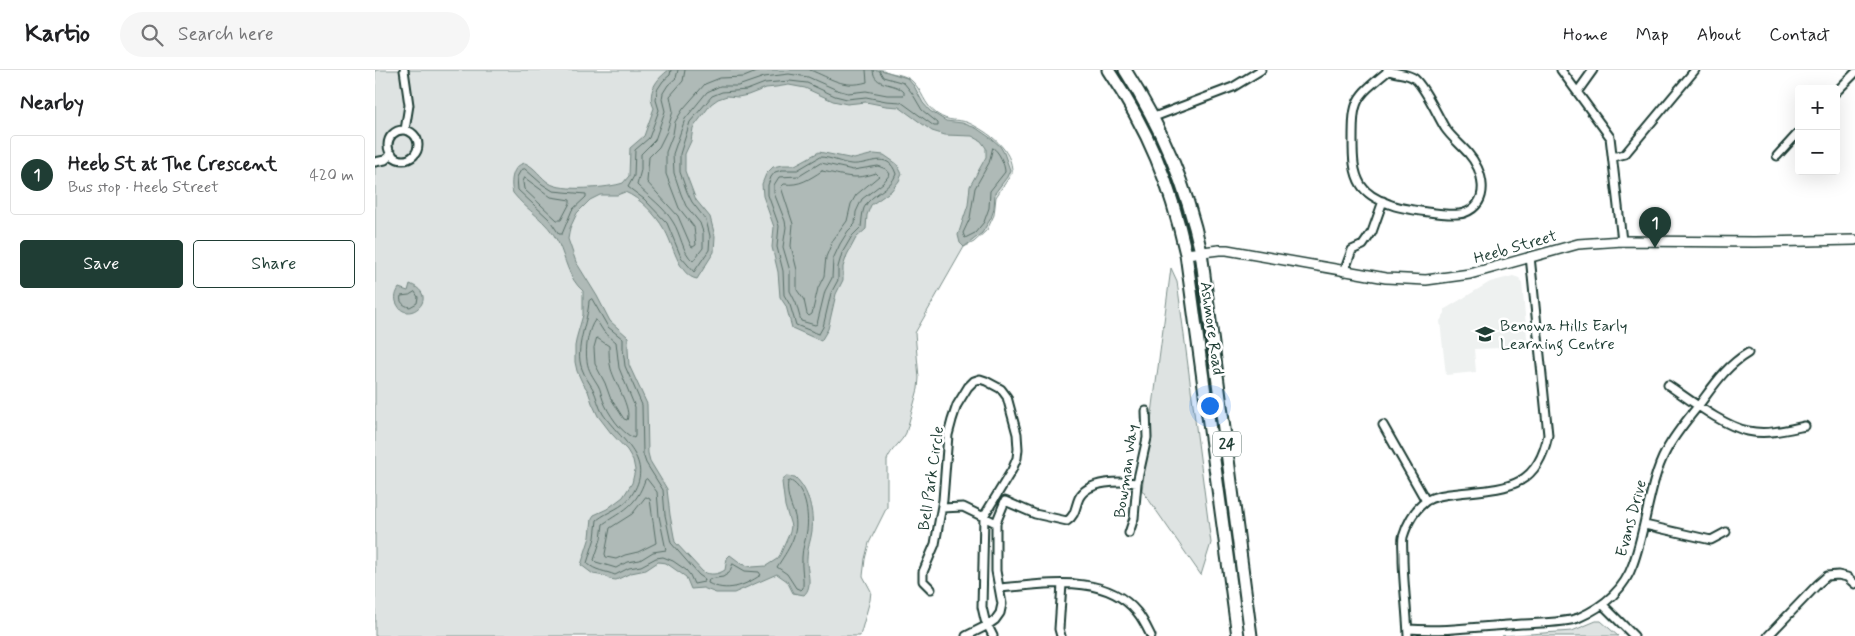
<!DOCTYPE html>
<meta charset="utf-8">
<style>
body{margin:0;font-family:Mynerve,sans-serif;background:#f6f6f6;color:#202124}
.controls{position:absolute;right:15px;top:15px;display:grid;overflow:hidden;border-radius:5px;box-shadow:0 5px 20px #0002}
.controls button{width:45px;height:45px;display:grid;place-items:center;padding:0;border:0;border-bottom:1px solid #e0e0e0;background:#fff;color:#202124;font:25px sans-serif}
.you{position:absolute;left:834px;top:335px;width:18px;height:18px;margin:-12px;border:4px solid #fff;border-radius:50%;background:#1a73e8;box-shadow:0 0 0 8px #1a73e833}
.badge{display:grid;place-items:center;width:32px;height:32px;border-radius:50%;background:#1f3d34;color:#fff;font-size:16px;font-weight:700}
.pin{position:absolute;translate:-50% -41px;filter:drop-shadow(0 1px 2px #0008)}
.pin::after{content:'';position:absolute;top:26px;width:18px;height:15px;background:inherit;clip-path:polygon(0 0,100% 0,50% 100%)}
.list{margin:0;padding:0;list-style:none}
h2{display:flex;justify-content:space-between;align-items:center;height:65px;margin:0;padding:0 20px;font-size:21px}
h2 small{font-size:16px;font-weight:400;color:#757577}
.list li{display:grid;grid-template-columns:32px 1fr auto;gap:15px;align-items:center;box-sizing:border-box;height:80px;margin:0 10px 10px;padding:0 10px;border:1px solid #e0e0e0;border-radius:5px}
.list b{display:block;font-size:19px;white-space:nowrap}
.list p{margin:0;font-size:16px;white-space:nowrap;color:#757577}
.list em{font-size:16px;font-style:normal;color:#757577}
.actions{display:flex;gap:10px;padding:15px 20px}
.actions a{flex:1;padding:11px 0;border:1px solid #1f3d34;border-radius:5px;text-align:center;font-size:18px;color:#1f3d34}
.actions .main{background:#1f3d34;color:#fff}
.icon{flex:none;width:28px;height:28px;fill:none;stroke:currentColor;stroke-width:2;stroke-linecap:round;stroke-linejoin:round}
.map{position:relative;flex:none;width:1480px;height:566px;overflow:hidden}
header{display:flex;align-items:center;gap:30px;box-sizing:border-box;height:70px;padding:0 25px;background:#fff;border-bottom:1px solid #e0e0e0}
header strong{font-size:24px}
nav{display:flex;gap:28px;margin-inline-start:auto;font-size:18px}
.search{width:350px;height:45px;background:#f6f6f6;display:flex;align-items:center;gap:12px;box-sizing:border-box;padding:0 18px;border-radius:28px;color:#757577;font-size:19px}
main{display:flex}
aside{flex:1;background:#fff}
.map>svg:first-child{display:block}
.built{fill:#eef1f0}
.green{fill:#dee3e2;stroke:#7e908b}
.water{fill:#afbab7;stroke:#758883}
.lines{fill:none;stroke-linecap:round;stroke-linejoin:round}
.shore{stroke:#596f68;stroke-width:1}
.minor-casing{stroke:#1f3d34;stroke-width:11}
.tertiary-casing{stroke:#1f3d34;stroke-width:12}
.primary-casing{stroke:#1f3d34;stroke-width:15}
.minor{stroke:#fff;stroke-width:7}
.tertiary{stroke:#fff;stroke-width:9}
.primary{stroke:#fff;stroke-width:11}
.labels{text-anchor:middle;stroke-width:5;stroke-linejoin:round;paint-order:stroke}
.shield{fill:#fff;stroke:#627771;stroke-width:1}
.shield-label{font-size:15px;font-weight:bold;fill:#1f3d34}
.street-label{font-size:16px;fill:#1f3d34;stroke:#fff}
.poi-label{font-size:16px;fill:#1f3d34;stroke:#fff;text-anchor:start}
</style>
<header>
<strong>Kartio</strong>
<div class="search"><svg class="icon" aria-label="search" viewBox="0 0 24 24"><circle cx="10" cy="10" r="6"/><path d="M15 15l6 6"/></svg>Search here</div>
<nav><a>Home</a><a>Map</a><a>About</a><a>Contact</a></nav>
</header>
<main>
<aside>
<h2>Nearby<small></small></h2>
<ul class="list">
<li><span class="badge">1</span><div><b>Heeb St at The Crescent</b><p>Bus stop · Heeb Street</p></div><em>420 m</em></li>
</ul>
<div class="actions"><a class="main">Save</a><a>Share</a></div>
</aside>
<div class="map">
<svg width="1480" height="566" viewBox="0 0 1480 566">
<rect width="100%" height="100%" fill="#fff"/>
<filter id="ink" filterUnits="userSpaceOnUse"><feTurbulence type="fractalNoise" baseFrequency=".02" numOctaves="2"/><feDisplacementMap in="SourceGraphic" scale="10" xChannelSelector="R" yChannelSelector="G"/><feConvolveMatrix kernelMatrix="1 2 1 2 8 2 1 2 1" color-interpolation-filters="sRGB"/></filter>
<g filter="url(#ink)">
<path class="built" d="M1138,206L1144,208L1147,213L1153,277L1099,279L1101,302L1071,305L1065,251L1070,243V239L1115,212Z"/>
<path class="green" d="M0,0H508C518,5 528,3 537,11C548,21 548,34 562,44C575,53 582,48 594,53C613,62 638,79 637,103L621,127L619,145L612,160L599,172L589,177L540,263L544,308L543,319L531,363C526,373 516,379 512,390V437L494,473L490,489L488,506L496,521L495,530L485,566H0Z
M796,198L802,211L836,473L826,505L767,420Z
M1221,551H1226L1243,566H1127L1197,561Z"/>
<path class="water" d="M294,0H506L532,8L539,16L548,33L555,41L571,51L587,53L601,58L617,69L625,76L629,83L635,100L632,107L620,123L619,139L616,148L607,163L589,177L585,173L583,165L593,135L595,116L611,87V78L606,71L597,66L570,65L557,61L524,37L511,36L491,32L472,34L458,31L430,18L414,15L401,17L391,18L373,25L363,27L352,26L343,29L336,34L318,58L316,71L310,84V101L321,130L335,147L340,166L339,182L322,209C303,206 298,172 289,159C281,145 265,128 250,122L242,125H225L215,130L202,143L195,158L193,169L201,192L222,226L235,251L253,267V279L254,295L272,334L273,383L275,391L292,419L295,445L300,472L328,502C336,505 342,505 350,500L352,488L355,485L367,494L377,497L391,496L402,489L405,485L415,462L416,456L410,436L407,412L411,406L420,407C434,420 439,442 437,461C436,470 432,479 432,488C431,500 439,516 429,525L418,523L412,511L402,504L359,523H341L328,518L316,519L311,507L291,493L283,492L271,500L256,503L241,510L234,509L230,506L218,504L206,495L215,467L217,448L219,445L232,439L248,427L257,413L260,400L258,390L252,380L236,363L223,346L217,333L213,321L207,312L202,301L200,292V276L202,266L208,245V221C193,208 191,189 183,172C172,150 152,141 138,123C135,112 137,95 150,93C160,97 166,108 174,113C186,122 234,118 248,113L254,106L255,78L269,66L279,38C271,23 282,8 294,0Z
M444,82L479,89L499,84L509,85L522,94L527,104L524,111L516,121L496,135L492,145L491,159L481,168L472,185L468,197V210L461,224L453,259L446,271L417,258L411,236L405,227L403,202L397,177L399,157L388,126L387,114L391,104L398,97L407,95H420Z
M35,214C67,227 32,256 22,234C19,228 21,223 24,218L33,221Z"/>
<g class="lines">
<path class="shore" d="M296,0L295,5L288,11L282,20L281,30L284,40L274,68L260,80L259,106L253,117L269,129L292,153L306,187L319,202L334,180L335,166L331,150L317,132L312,122L305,102V84L315,52L337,26L347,22L372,20L390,13L415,11L432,13L460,26L472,29L491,27L511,31L526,32L559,56H563V53L547,40L537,23L529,13L508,7L504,0
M303,0L301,8L293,15L288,23L287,29L290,41L280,70L266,84V100L262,115C274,127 289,137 298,152C306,164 307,182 318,191L328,178V162L325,153L311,136L306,124L299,103L298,84L310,49L332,22L345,16H363L389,7L414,4L433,7L462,20L473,23L491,21L512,25H529V22C519,11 499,18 498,0
M310,0L308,11L295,26L298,41L292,61L284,77L274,87L272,112L303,146L316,176L318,177L321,175L319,157L304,138L291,104V82L298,64L300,52L308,39L330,14L345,8L369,7L386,0
M435,0C456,8 468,19 492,12L491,0
M618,78C624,81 630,95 630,102L615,121L614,138L609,152L600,163L590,168L588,163L595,148L600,118L614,93Z
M445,87C456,87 466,93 476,94C493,96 513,79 521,104C516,120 496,123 489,138C487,144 487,150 486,157L477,166L467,183L463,197V210L456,223L448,257L444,264L421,255L415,235L409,225L408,201L402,177L404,156L393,125V115L396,107L400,102L407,100H422Z
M446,93L478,100L503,96L511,99L515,104L508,113L487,129L481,142L480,154L473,161L465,174L458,189L457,208L450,221L442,254L440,255L426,251L421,233L415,221V201L408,177L411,157L410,151L399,123V115L404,107L424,106Z
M150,99L167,114L178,121L211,124V127L197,140L187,164H184L174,149L143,120L142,107L146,100Z
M447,101C469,105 479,111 501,103L504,106L481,125L476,134L472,151L458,170L451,187L449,206L443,218L437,244L434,246L432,244L429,230L422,220V200L416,176L418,154L406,117L409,114C425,116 434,109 447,101Z
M150,108L176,127L195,130V133L186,150H182L149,119L148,112Z
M40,222L43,227L42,233L35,237C29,236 24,232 26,226L34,225Z
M217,229L233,257L248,269V279L250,296L267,335L268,384L271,393L288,420L290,445L296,473L324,505L330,509L329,512L319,514L315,505L311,500L298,491L288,487L281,488L266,496L254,498L240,505C231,501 220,501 212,493L220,468L222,450C233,441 248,438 256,426C281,390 246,371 228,344C223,336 222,327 218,319C214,312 210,307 207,299C199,278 213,253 214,231Z
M220,250L222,251L229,262L241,272L244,298L260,337V366L259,368C246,363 233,343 228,330C226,325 226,320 223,315C218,307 213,300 212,291C210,279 213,259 220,250Z
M222,268L234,276C234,283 234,292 236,299C240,313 257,339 252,350L249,349L235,327L230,313L220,294L219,278Z
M272,409L282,422L284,446L291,480L278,482L265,490L252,492L241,498L221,492L219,490L226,469L228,454C248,440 261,437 270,410Z
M416,411C431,419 434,445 432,460C431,470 427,478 427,487C426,498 429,508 428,518L426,520L421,518L412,504L402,497C412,481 426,463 419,443C415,434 411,421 413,412Z
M271,427L275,429L281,473L263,482L250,485L241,489L231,487L230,484L235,458L257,444Z
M358,494L370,501L384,502L386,505C369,516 352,523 333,513L334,509L348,507L354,503Z"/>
<g class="minor-casing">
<path id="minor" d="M29,0L34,35L30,60
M1012,0C1020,4 1033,3 1040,9C1051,19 1062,45 1070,58C1076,67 1086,75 1093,83C1108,100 1117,133 1089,143C1077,147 1026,139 1014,134C1003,130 992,125 986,115C978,102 978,86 978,71C978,29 980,28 1013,1
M1186,0L1235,67L1247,171
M1203,21L1218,0
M1461,22L1480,3
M779,47L858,17L886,0
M13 75a15 15 0 1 1 30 0a15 15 0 1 1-30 0Z
M1402,86L1424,62
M1238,87L1250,84L1320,0
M0,92L10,90L17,84
M969,202L977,180L988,175L997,162L1008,131
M1293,315C1314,329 1348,356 1373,361C1392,365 1411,360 1430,356
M1008,355L1051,431
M567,438L588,437L621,453
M1270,455L1336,470L1351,462
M754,463L759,448L762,413L772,368L771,341
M624,518C669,515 729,502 762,542C768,549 772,558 776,566
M556,519L548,511V502L560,474L568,430L573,365L577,350L582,335L593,317L599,311L605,309L611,311L626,319L632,327L642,364L643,379L642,388L637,400L609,446L607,537L610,550L618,566
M1228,535L1259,566
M1033,559C1070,562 1109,556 1147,554C1161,553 1190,553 1203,548C1228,537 1249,520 1258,494C1271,459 1274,412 1291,381C1300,364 1312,350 1324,335C1339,315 1351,296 1373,283
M591,566L613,555L620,550L625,543L627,534L621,501V453L630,431L660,444L692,451C701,445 700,437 704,428C713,410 746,411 762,413
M686,566L684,559L687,514
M1033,566C1032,539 1028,512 1028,486C1028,480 1027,472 1028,467C1032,454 1040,439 1051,431C1060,425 1074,424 1084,423C1131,418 1162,419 1173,365L1155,186
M1393,566L1443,514L1452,506L1463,505L1472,507L1480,514"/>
</g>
<g class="tertiary-casing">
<path id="tertiary" d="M811,184L844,180H852L1011,208L1051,210L1095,204L1203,174L1247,171L1380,172L1480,170"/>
</g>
<g class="primary-casing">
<path id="primary" d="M733,0C774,61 795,113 811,184L863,566
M750,0C787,58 811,114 826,182L876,566"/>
</g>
<use href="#minor" class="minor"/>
<use href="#tertiary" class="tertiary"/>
<use href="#primary" class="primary"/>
</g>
</g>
<defs>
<g id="school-bare" transform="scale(1.5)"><path d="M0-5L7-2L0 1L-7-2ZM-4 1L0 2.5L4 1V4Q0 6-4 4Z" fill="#1f3d34" stroke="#fff" stroke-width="2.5" paint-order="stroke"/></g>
</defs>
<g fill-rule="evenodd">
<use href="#school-bare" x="1110" y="264"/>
</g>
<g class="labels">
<rect class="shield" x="838" y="361.5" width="28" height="25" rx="4"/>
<g class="shield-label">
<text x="852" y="379">24</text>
</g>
<g class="street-label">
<text transform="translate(1140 176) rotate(-16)" y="6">Heeb Street</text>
<text transform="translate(838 258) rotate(82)" y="6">Ashmore Road</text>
<text transform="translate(750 401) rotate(-82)" y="6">Bowman Way</text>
<text transform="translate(555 408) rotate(-82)" y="6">Bell Park Circle</text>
<text transform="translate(1255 448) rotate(-75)" y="6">Evans Drive</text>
</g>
<g class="poi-label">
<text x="1125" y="261">Benowa Hills Early<tspan x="1125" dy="18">Learning Centre</tspan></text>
</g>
</g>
</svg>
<div class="controls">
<button>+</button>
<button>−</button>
</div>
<div class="you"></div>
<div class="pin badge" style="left:1280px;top:178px">1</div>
</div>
</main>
